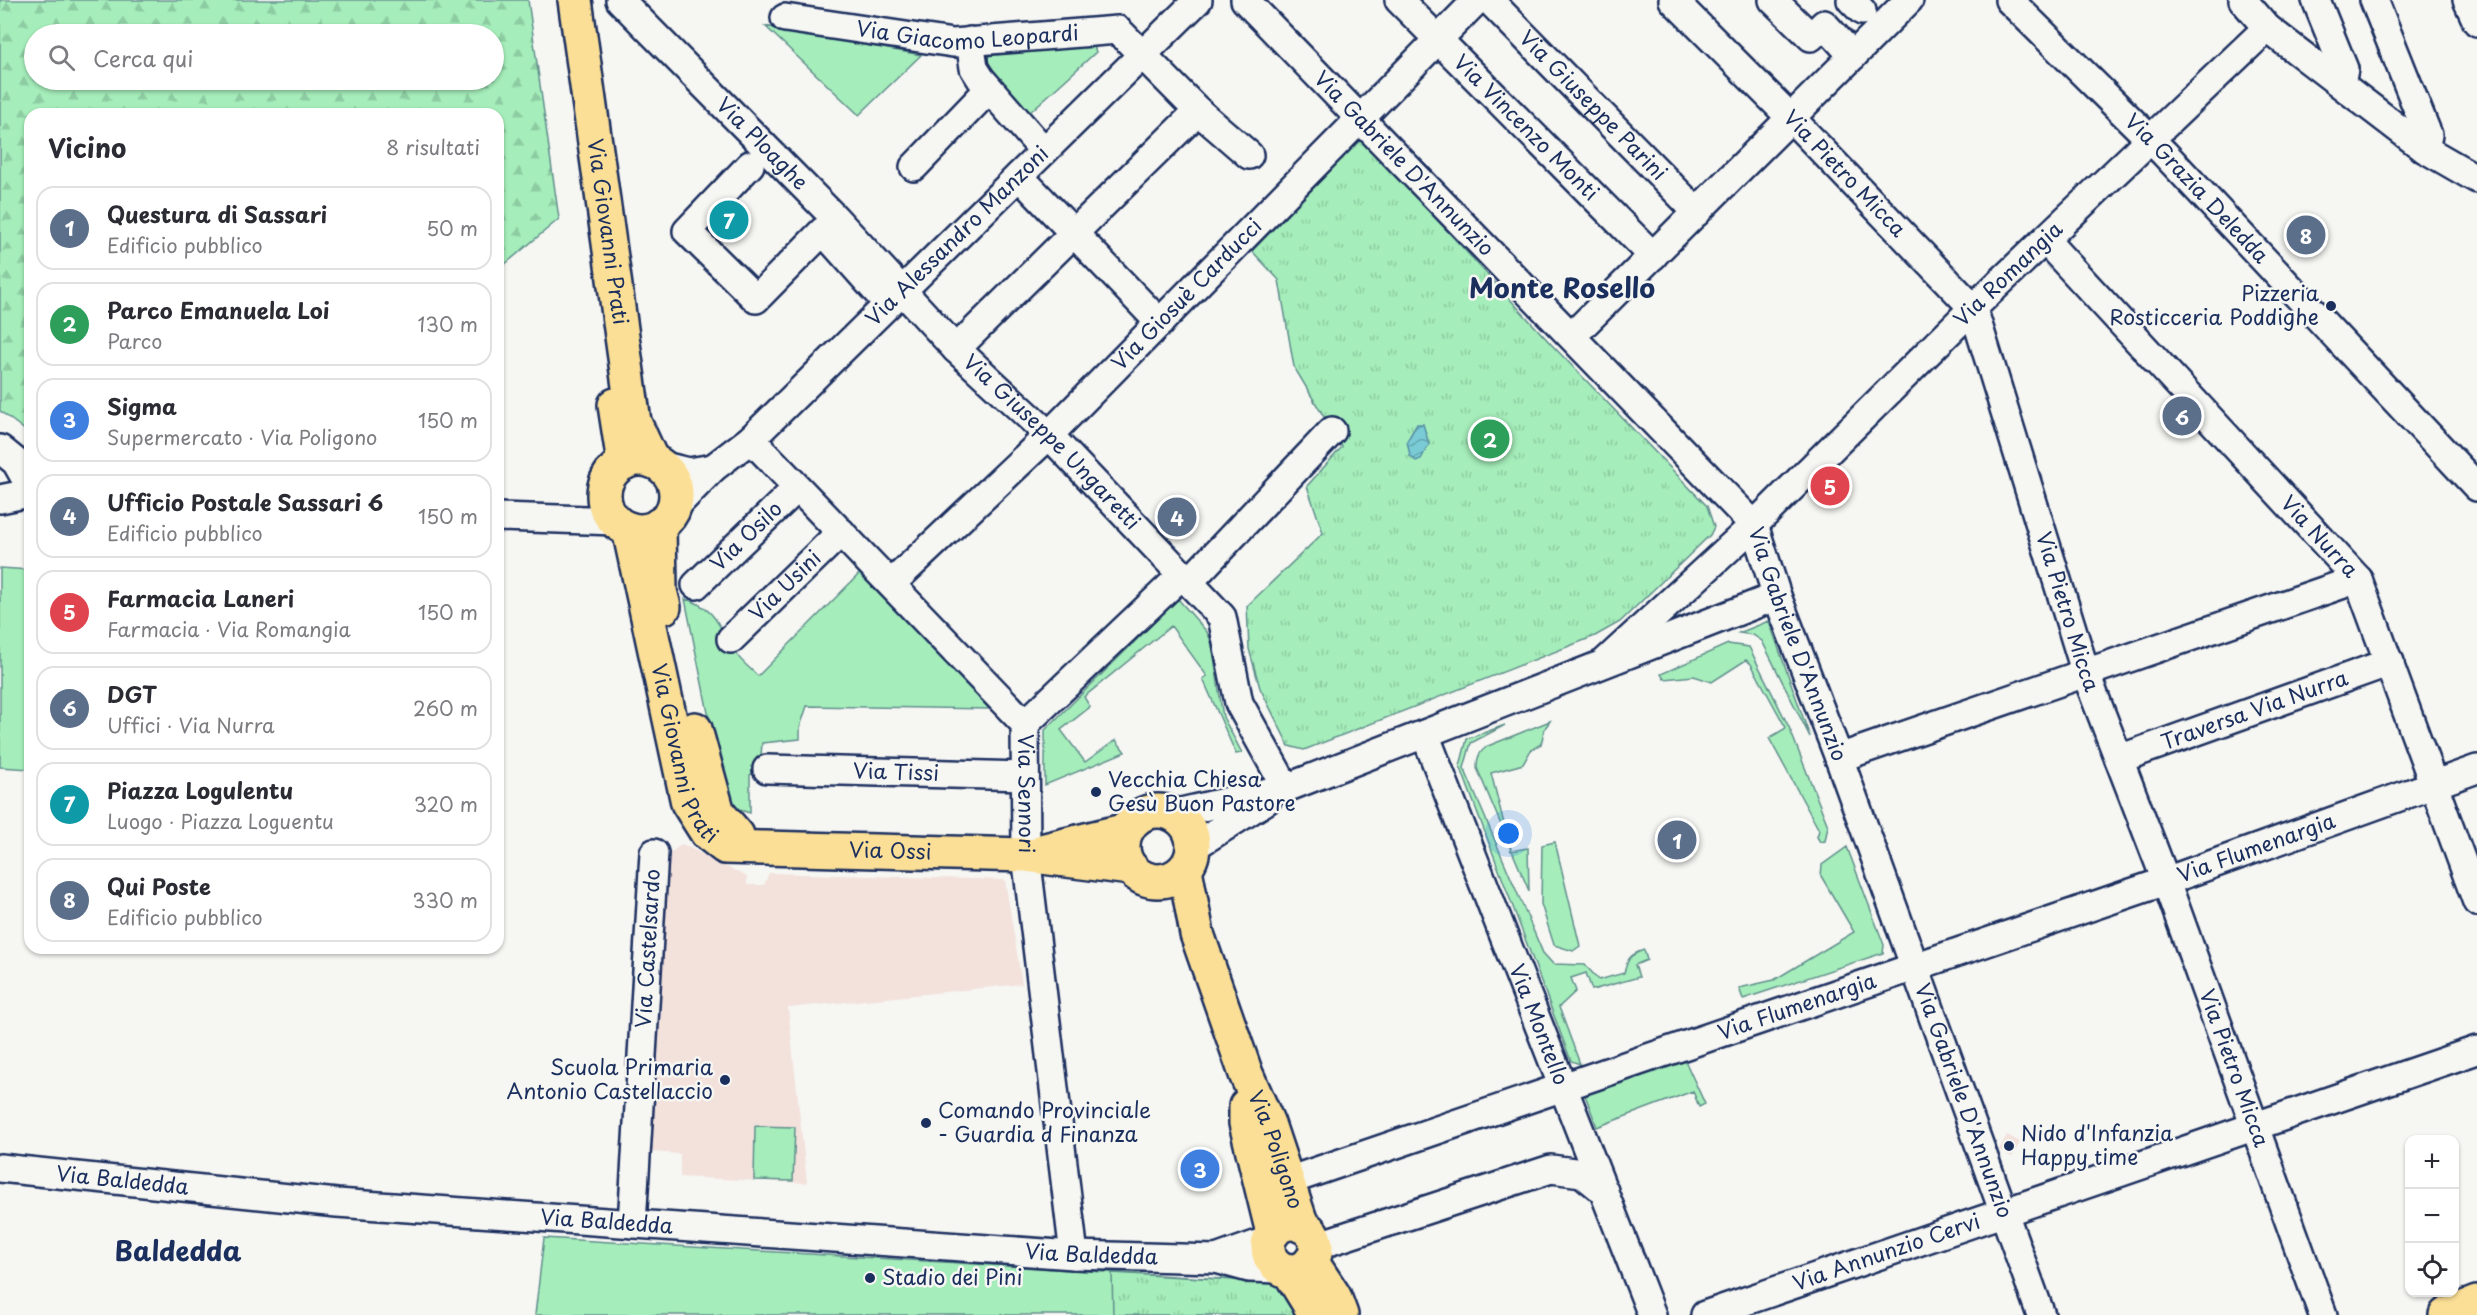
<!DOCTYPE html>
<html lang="it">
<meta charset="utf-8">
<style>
body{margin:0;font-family:"Playpen Sans",sans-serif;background:#f2f2f3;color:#2b2b33}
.controls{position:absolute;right:18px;bottom:18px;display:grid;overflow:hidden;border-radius:12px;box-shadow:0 2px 4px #0004}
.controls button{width:54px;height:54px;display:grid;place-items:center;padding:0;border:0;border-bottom:2px solid #e1e1e2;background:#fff;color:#2b2b33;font:30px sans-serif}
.you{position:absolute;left:1509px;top:834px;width:21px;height:21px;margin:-15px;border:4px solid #fff;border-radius:50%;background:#1a73e8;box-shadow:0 0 0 9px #1a73e833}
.badge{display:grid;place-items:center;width:39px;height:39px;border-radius:50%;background:#db2777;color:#fff;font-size:20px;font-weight:700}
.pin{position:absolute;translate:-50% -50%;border:3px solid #fff;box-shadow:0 2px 6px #0006}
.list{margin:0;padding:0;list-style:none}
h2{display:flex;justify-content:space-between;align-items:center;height:78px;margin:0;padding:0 24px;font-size:26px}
h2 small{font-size:20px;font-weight:400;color:#7c7c81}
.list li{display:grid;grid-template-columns:39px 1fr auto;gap:18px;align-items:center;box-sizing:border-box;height:84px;margin:0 12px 12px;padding:0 12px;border:2px solid #e1e1e2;border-radius:18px}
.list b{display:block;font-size:22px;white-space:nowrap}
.list p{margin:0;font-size:20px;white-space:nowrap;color:#7c7c81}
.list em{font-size:20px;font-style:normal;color:#7c7c81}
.icon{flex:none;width:33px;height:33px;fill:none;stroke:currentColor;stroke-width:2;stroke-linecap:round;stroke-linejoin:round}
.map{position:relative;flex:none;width:2477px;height:1315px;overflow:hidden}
.search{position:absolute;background:#fff;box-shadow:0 2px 4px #0004;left:24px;top:24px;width:480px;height:66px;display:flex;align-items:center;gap:15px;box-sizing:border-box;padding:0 21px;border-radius:33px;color:#7c7c81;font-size:22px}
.panel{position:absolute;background:#fff;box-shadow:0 2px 4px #0004;left:24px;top:108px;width:480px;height:846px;border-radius:18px}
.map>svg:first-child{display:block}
.built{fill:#f3e1dc}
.green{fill:#a5edba;stroke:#608e8c;stroke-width:1.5}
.forest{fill:url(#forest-firs);stroke:#608e8c;stroke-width:1.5;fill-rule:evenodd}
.park{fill:url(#park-tufts);stroke:#608e8c;stroke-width:1.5}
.water{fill:url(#water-waves);stroke:#548da5;stroke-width:1.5}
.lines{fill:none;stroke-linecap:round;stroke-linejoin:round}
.minor-casing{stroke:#1b2f5e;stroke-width:32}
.major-casing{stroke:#1b2f5e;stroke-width:38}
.minor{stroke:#f6f6f2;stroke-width:27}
.major{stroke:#fbdf96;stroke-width:33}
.poi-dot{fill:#1b2f5e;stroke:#f6f6f2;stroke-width:2}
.labels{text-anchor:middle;stroke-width:5;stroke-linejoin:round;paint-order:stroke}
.street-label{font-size:21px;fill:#1b2f5e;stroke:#f6f6f2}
.poi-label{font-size:21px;fill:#1b2f5e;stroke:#f6f6f2;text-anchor:start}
.district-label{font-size:27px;font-weight:bold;fill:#1b2f5e;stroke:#f6f6f2}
</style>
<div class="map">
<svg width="2477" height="1315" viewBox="0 0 2477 1315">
<defs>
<pattern id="forest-firs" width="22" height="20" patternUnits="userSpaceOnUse" patternTransform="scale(1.5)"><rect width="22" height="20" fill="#a5edba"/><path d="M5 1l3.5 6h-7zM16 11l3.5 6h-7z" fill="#8dcca2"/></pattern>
<pattern id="park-tufts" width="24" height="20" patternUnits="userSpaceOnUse" patternTransform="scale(1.5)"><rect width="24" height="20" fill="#a5edba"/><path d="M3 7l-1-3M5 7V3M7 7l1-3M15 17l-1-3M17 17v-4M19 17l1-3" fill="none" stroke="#8dcca2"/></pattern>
<pattern id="water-waves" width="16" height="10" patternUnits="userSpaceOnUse" patternTransform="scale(1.5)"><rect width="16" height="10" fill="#7acbd5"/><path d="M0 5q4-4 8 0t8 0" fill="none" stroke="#63a5b0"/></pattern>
</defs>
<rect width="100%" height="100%" fill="#f6f6f2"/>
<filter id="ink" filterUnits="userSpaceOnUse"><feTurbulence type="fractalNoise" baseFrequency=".0167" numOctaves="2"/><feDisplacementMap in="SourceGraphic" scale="12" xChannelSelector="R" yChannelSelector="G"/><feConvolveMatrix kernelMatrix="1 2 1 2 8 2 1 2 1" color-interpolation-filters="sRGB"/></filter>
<g filter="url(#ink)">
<path class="built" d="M682,844L747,877V885H764L769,873L1005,880L1022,984L788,1008L807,1183L680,1177V1154L651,1152L668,855Z
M2007,1135L2020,1142L2012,1157L1999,1150Z"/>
<path class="green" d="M765,26L921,55L859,115Z
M1089,43L1094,46L1096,52L1029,113L987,62L989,55L994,54Z
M0,568L30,570V769L0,767Z
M863,570L990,709L807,706L800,727V739L762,743L760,769L750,775V813L733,808L725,797L685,599C715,606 720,629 735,652C740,661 751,669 758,676Z
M1178,599L1207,632L1212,643L1223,717L1242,753L1236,754L1203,679L1207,676L1171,626L1084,697L1090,707L1061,730L1085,762L1116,740L1125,752L1045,785V730Z
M1769,621L1810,737L1762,641L1753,635L1739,633Z
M1728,644L1749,647L1789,727L1828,826L1825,841L1820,842L1817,837L1819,830L1769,738L1786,728L1751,664L1746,660L1712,682L1694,676L1664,679L1661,674Z
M1550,721L1545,728L1541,744L1531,750L1523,764L1491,773L1511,851L1528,848L1529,891L1477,768C1477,757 1479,752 1488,746Z
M1505,725L1471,743L1464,768L1543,953L1553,964L1585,965L1599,980L1624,973C1628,958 1629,955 1644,950L1647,960L1635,965L1639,977L1592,990L1586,973L1571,978L1576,991L1559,1007L1580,1064L1571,1061L1460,766L1467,739Z
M1555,842L1580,946L1573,951L1554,945L1541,904L1542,845Z
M1847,847L1884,945L1883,953L1743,999L1739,988L1774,980L1854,932L1821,876L1822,865Z
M1682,1054L1705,1104L1699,1107L1693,1091L1597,1127L1585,1095Z
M755,1126L795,1127L793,1181L754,1180Z
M544,1238L1288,1283L1298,1315H535Z"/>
<path class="forest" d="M0,0H528L559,219L498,270V114H30V434L0,411ZM34,34H494V80H34Z"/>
<path class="park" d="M1362,138L1551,344L1707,506L1714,527L1710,535L1620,622L1595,636L1304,750L1289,746L1260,688L1249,649L1247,606L1323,533L1307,486L1342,447L1294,367L1279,280L1252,251Z
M1112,1273L1288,1283L1298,1315H1113Z"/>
<path class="water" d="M1417,424H1423L1429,444L1421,459L1416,461L1410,456L1407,441Z"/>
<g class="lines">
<g class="minor-casing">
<g id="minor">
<path id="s1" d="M620,0L835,218L956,349L1049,435L1222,617L1239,703L1286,788"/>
<path id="s2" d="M1245,0L1754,525L1777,596L1839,758L2041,1315"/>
<path id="s3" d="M1399,0L1653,256"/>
<path id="s4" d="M1489,0L1697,212"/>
<path id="s5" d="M1673,0L1790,117L1973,308L2086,674L2166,881L2323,1315"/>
<path d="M1773,0L1811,37L1824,24L1853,56"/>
<path d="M1851,0L1862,11"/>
<path id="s6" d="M2009,0L2164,153L2477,487"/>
<path d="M2243,0L2267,28L2425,149L2477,179"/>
<path d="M2316,0L2344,69L2341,84"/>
<path d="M2374,0L2428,135L2425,149"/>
<path d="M2467,0L2477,22"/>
<path id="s7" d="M785,18L953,43L1118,30L1198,111L956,349"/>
<path d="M970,41L974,68L981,79L1044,151"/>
<path d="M1198,111L1249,155"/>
<path d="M750,165L687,231L756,299L823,231L888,304"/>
<path d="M914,167L989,89"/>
<path d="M1019,176L1160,323"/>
<path id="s8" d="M2045,240L2358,579L2477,902"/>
<path d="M1572,336L1909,0"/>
<path id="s9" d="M751,439L1025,724L1026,855L1074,1255"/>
<path d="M0,449L16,462L30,487"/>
<path d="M660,465L689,472L713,468"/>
<path d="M0,499L30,493"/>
<path id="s10" d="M674,508L713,468L751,439L1198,0"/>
<path d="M498,517L616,521"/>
<path d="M1190,581L1332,431"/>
<path id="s11" d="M891,584L1049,435L1477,0"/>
<path id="s12" d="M696,585L797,488"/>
<path id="s13" d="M731,639L841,532"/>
<path id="s14" d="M1604,663L1754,525L1973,308L2267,28"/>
<path d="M1025,724L1183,574"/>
<path id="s15" d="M1425,734L1652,1315"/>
<path d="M1839,758L2358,579"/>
<path id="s16" d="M2119,759L2390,662"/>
<path id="s17" d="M767,769L1025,776"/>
<path d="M1172,814L1286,788L1777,596"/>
<path d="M1193,847L1267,800"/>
<path id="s18" d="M0,1168L337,1203L1074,1255L1216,1259L1249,1268L1281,1269"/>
<path id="s19" d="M1288,1181L2166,881L2477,769"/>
<path id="s20" d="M632,1224L654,853"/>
<path d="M1316,1246L1551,1169L1582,1173L1604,1191"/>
<path d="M1216,1259L1269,1240"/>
<path id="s21" d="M1705,1315L2477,1050"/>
</g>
</g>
<g class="major-casing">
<g id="major">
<path id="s22" d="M575,0L634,422L652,461"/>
<path d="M615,405L624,463"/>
<circle cx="640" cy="495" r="36"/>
<path d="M659,525L660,591L664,607"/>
<path id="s23" d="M629,529L688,803L707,833L725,847L1026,855L1131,868"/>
<path d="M695,729L718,813L737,835"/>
<circle cx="1158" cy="846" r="35"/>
<path d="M1045,850L1127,830"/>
<path id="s24" d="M1185,869L1197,934L1246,1074L1268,1124L1302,1226"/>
<path d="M1246,1106V1123L1273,1233"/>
<circle cx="1292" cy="1247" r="24"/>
<path d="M1311,1261L1334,1296L1341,1315"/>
<path d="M1289,1271L1316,1315"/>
<path d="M2446,1315L2477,1303"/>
</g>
</g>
<use href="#minor" class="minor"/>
<use href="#major" class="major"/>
</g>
</g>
<g class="poi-dot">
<circle cx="2331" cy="306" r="6"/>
<circle cx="1096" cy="792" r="6"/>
<circle cx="725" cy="1080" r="6"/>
<circle cx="926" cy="1123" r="6"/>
<circle cx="2009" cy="1146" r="6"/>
<circle cx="870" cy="1278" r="6"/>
</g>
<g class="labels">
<g class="street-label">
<text dy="7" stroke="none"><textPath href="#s7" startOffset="184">Via Giacomo Leopardi</textPath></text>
<text dy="7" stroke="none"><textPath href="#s4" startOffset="148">Via Giuseppe Parini</textPath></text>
<text dy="7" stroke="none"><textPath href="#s3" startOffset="180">Via Vincenzo Monti</textPath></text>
<text dy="7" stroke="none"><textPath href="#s1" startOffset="202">Via Ploaghe</textPath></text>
<text dy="7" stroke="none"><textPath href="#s2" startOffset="228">Via Gabriele D'Annunzio</textPath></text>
<text dy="7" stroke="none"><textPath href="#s5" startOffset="244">Via Pietro Micca</textPath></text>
<text dy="7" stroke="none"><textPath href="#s6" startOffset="266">Via Grazia Deledda</textPath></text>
<text dy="7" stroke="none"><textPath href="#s22" startOffset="234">Via Giovanni Prati</textPath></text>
<text dy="7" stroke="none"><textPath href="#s10" startOffset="393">Via Alessandro Manzoni</textPath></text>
<text dy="7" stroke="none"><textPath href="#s14" startOffset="561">Via Romangia</textPath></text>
<text dy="7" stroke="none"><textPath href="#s11" startOffset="414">Via Giosuè Carducci</textPath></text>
<text dy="7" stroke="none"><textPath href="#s1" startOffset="618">Via Giuseppe Ungaretti</textPath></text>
<text dy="7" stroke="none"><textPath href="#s12" startOffset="70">Via Osilo</textPath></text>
<text dy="7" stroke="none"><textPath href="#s8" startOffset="404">Via Nurra</textPath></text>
<text dy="7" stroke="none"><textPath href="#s13" startOffset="76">Via Usini</textPath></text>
<text dy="7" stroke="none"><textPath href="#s5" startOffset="748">Via Pietro Micca</textPath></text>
<text dy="7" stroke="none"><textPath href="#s2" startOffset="858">Via Gabriele D'Annunzio</textPath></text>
<text dy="7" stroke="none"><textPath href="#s16" startOffset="144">Traversa Via Nurra</textPath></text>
<text dy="7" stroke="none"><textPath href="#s23" startOffset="232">Via Giovanni Prati</textPath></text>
<text dy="7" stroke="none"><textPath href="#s17" startOffset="129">Via Tissi</textPath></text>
<text dy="7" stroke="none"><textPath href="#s9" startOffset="465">Via Sennori</textPath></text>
<text dy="7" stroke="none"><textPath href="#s19" startOffset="1024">Via Flumenargia</textPath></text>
<text dy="7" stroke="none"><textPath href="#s23" startOffset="504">Via Ossi</textPath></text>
<text dy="7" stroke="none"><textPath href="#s20" startOffset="276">Via Castelsardo</textPath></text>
<text dy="7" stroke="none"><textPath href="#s19" startOffset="538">Via Flumenargia</textPath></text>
<text dy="7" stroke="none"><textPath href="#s15" startOffset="312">Via Montello</textPath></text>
<text dy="7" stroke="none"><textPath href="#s5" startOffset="1234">Via Pietro Micca</textPath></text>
<text dy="7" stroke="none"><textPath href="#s2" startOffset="1344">Via Gabriele D'Annunzio</textPath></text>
<text dy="7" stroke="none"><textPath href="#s24" startOffset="296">Via Poligono</textPath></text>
<text dy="7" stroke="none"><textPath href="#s18" startOffset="123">Via Baldedda</textPath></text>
<text dy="7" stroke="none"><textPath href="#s18" startOffset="609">Via Baldedda</textPath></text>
<text dy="7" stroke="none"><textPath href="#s21" startOffset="192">Via Annunzio Cervi</textPath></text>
<text dy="7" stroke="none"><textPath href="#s18" startOffset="1095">Via Baldedda</textPath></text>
</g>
<g class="poi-label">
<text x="2319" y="301" text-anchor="end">Pizzeria<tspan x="2319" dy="24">Rosticceria Poddighe</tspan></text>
<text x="1108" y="787">Vecchia Chiesa<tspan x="1108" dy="24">Gesù Buon Pastore</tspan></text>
<text x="713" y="1075" text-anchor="end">Scuola Primaria<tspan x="713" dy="24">Antonio Castellaccio</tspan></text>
<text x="938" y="1118">Comando Provinciale<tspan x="938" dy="24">- Guardia d Finanza</tspan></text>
<text x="2021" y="1141">Nido d'Infanzia<tspan x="2021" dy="24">Happy time</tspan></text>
<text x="882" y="1285">Stadio dei Pini</text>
</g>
<g class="district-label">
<text x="1562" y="298">Monte Rosello</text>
<text x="178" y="1261">Baldedda</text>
</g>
</g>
</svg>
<div class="controls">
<button>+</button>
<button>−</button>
<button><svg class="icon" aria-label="locate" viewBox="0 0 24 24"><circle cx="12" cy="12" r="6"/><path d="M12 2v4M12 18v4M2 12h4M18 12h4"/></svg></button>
</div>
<div class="you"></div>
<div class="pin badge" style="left:1677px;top:840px;background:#5c6f8a">1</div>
<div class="pin badge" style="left:1490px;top:439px;background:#2e9e5b">2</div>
<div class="pin badge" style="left:1200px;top:1169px;background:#3f7fe0">3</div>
<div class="pin badge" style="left:1177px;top:517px;background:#5c6f8a">4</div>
<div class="pin badge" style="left:1830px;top:486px;background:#e0444e">5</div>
<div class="pin badge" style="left:2182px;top:416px;background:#5c6f8a">6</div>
<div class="pin badge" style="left:729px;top:220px;background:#0f9aa8">7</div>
<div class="pin badge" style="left:2306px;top:235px;background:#5c6f8a">8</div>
<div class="search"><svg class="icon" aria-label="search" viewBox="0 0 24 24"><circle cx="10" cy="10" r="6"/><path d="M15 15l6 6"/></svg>Cerca qui</div>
<section class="panel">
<h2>Vicino<small>8 risultati</small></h2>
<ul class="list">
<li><span class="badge" style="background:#5c6f8a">1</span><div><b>Questura di Sassari</b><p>Edificio pubblico</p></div><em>50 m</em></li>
<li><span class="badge" style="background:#2e9e5b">2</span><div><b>Parco Emanuela Loi</b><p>Parco</p></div><em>130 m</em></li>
<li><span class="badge" style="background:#3f7fe0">3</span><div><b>Sigma</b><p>Supermercato · Via Poligono</p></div><em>150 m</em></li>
<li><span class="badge" style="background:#5c6f8a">4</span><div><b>Ufficio Postale Sassari 6</b><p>Edificio pubblico</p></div><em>150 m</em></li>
<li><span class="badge" style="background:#e0444e">5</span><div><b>Farmacia Laneri</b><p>Farmacia · Via Romangia</p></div><em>150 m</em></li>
<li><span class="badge" style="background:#5c6f8a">6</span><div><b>DGT</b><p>Uffici · Via Nurra</p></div><em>260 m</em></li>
<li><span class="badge" style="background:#0f9aa8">7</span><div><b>Piazza Logulentu</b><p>Luogo · Piazza Loguentu</p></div><em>320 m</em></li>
<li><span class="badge" style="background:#5c6f8a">8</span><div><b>Qui Poste</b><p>Edificio pubblico</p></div><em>330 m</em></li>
</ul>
</section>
</div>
